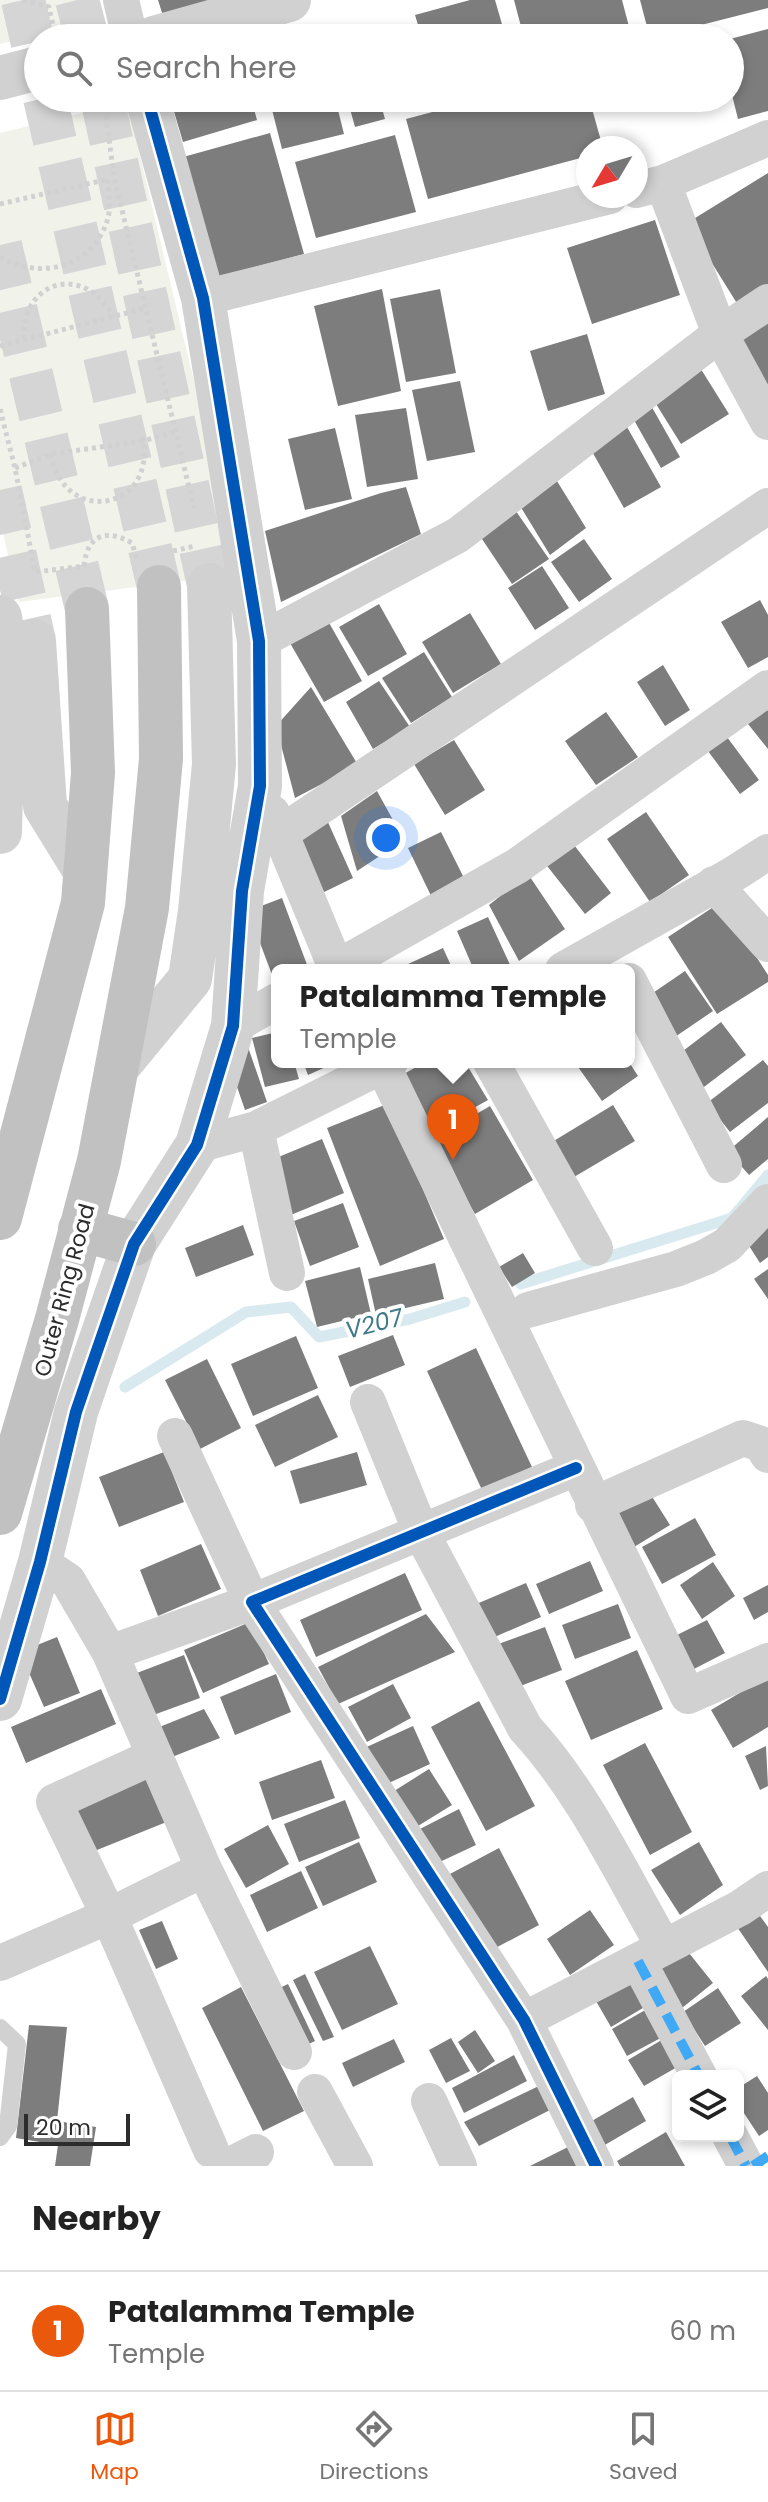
<!DOCTYPE html>
<style>
body{margin:0;font-family:Poppins,sans-serif;background:#f6f6f6;color:#222}
.controls{position:absolute;right:24px;bottom:24px;display:grid;overflow:hidden;border-radius:12px;box-shadow:0 4px 12px #0003}
.controls button{width:72px;height:72px;display:grid;place-items:center;padding:0;border:0;border-bottom:2px solid #e0e0e0;background:#fff;color:#222;font:40px sans-serif}
.compass{position:absolute;left:576px;top:136px;width:72px;height:72px;border-radius:50%;background:#fff;box-shadow:0 4px 12px #0003;rotate:232deg}
.scale{position:absolute;left:24px;bottom:20px;width:106px;box-sizing:border-box;padding-left:8px;border:4px solid #2c2c2c;border-top:0;font-size:22px;line-height:28px;white-space:nowrap;color:#2c2c2c;-webkit-text-stroke:6px #fff;paint-order:stroke}
.you{position:absolute;left:386px;top:838px;width:28px;height:28px;margin:-20px;border:6px solid #fff;border-radius:50%;background:#1a73e8;box-shadow:0 0 0 12px #1a73e833}
.badge{display:grid;place-items:center;width:52px;height:52px;border-radius:50%;background:#ea580c;color:#fff;font-size:26px;font-weight:700}
.pin{position:absolute;translate:-50% -66px;filter:drop-shadow(0 2px 4px #0008)}
.pin::after{content:'';position:absolute;top:42px;width:28px;height:24px;background:inherit;clip-path:polygon(0 0,100% 0,50% 100%)}
.popup{position:absolute;left:271px;top:964px;width:364px;height:104px;box-sizing:border-box;display:grid;place-content:center;border-radius:12px;background:#fff;filter:drop-shadow(0 2px 6px #0005);font-size:26px;white-space:nowrap;color:#767676}
.popup b{font-size:30px;color:#222}
.popup::after{content:'';position:absolute;left:50%;top:100%;margin-left:-16px;border:16px solid transparent;border-top-color:#fff}
.list{margin:0;padding:0;list-style:none}
h2{display:flex;justify-content:space-between;align-items:center;height:104px;margin:0;padding:0 32px;font-size:34px}
h2 small{font-size:26px;font-weight:400;color:#767676}
.list li{display:grid;grid-template-columns:52px 1fr auto;gap:24px;align-items:center;box-sizing:border-box;height:120px;padding:0 32px;border-top:2px solid #e0e0e0}
.list b{display:block;font-size:30px;white-space:nowrap}
.list p{margin:0;font-size:26px;white-space:nowrap;color:#767676}
.list em{font-size:26px;font-style:normal;color:#767676}
.icon{flex:none;width:44px;height:44px;fill:none;stroke:currentColor;stroke-width:2;stroke-linecap:round;stroke-linejoin:round}
.map{position:relative;flex:none;width:768px;height:2166px;overflow:hidden}
.search{position:absolute;background:#fff;box-shadow:0 4px 12px #0003;left:24px;right:24px;top:24px;height:88px;display:flex;align-items:center;gap:20px;box-sizing:border-box;padding:0 28px;border-radius:44px;color:#767676;font-size:30px}
.sheet{height:224px;background:#fff}
nav{display:flex;justify-content:space-around;align-items:center;box-sizing:border-box;height:112px;border-top:2px solid #e0e0e0;background:#fff;font-size:22px;color:#767676}
nav a{display:grid;justify-items:center;gap:4px}
nav .on{color:#ea580c}
.map>svg:first-child{display:block}
.green{fill:#f1f3eb}
.lines{fill:none;stroke-linecap:round;stroke-linejoin:round}
.stream{stroke:#d8eaef;stroke-width:11}
.building{fill:#7d7d7d}
.tertiary-tunnel{stroke:#d5d5d5;stroke-width:44;stroke-dasharray:44 22;stroke-linecap:butt}
.trunk-tunnel{stroke:#d5d5d5;stroke-width:44;stroke-dasharray:44 22;stroke-linecap:butt}
.path{stroke:#d1d1d1;stroke-width:5;stroke-dasharray:4 4;stroke-linecap:butt}
.service{stroke:#d1d1d1;stroke-width:18}
.minor{stroke:#d1d1d1;stroke-width:36}
.tertiary{stroke:#d1d1d1;stroke-width:44}
.trunk{stroke:#c1c1c1;stroke-width:44}
.quiet{stroke:#3fa9f5;stroke-width:10;stroke-dasharray:20 10;stroke-linecap:butt}
.cycleway-casing{stroke:#fff;stroke-width:17}
.cycleway{stroke:#0057b8;stroke-width:12}
.labels{text-anchor:middle;stroke-width:8;stroke-linejoin:round;paint-order:stroke}
.street-label{font-size:22px;fill:#2c2c2c;stroke:#fff}
.water-label{font-size:24px;font-style:italic;fill:#3f7a89;stroke:#fff}
</style>
<div class="map">
<svg width="768" height="2166" viewBox="0 0 768 2166">
<rect width="100%" height="100%" fill="#fff"/>
<path class="green" d="M0,0H96L100,20L0,44Z
M127,102L216,473L229,575L19,602L0,521V133Z"/>
<g class="lines">
<path class="stream" d="M521,1284L732,1218L768,1175
M125,1387L246,1312L291,1307L319,1337L410,1319L465,1302"/>
</g>
<path class="building" d="M158,0H229L165,22Z
M470,0H495L506,38H422L415,15Z
M514,0H622L632,38H524Z
M640,0H768V8L650,38Z
M768,29V111L738,119L730,87V39Z
M170,98H251L257,120L183,142Z
M269,98H335L344,134L282,149Z
M347,98H379L385,119L355,127Z
M391,98H427V99L394,108Z
M485,98H589L603,148H588V156L428,199L406,119Z
M270,133L304,254L210,279L176,159Z
M395,135L416,212L316,238L295,162Z
M768,173V286L738,305L687,223Z
M655,220L680,295L592,324L567,248Z
M382,289L401,391L338,406L314,306Z
M440,289L456,373L406,382L390,299Z
M768,308V401L733,331Z
M587,334L605,394L548,411L530,351Z
M699,366L729,414L681,444L651,396Z
M460,381L475,452L427,461L412,390Z
M649,402L680,457L661,468L630,413Z
M406,408L418,479L367,487L355,415Z
M627,427L661,487L624,508L590,448Z
M335,428L352,499L305,510L288,439Z
M552,473L586,528L550,555L514,496Z
M406,487L421,534L281,602L265,531L381,493Z
M509,501L549,559L512,584L474,527Z
M584,539L612,579L579,602L551,562Z
M542,566L569,608L535,630L508,588Z
M760,600L768,615V657L748,668L721,622Z
M379,604L407,654L368,676L339,627Z
M470,613L501,664L453,693L422,642Z
M328,621L362,681L324,702L290,643Z
M424,652L452,697L411,723L382,678Z
M663,665L690,710L665,726L637,682Z
M379,681L410,727L373,749L346,702Z
M311,687L358,765L295,798L276,726Z
M763,705L768,711V749L744,719Z
M606,712L638,757L596,785L565,741Z
M721,729L759,780L740,794L702,743Z
M454,740L485,790L445,815L414,764Z
M377,791L404,840L357,871L341,816Z
M646,812L689,875L650,902L607,839Z
M327,820L353,878L318,895L295,837Z
M441,832L468,886L434,902L408,848Z
M571,841L611,893L585,914L544,862Z
M528,874L565,929L519,961L489,905Z
M282,898L309,970H277V988L248,911Z
M721,902L768,975V982L717,1014L668,937Z
M488,917L511,967L503,970H474L457,931Z
M443,948L453,970H395Z
M685,971L713,1011L672,1039L644,999Z
M721,1022L746,1055L700,1090L675,1057Z
M277,1032V1062H294L299,1079L265,1087L252,1038Z
M248,1047L267,1102L245,1110L226,1055Z
M763,1060L768,1066V1103L730,1132L707,1103Z
M303,1062H337L308,1075Z
M425,1062H465L488,1100L427,1134L395,1079Z
M579,1062H629L638,1076L602,1101L576,1064Z
M387,1104L444,1239L380,1266L327,1128Z
M613,1105L635,1141L574,1177L552,1142Z
M490,1106L533,1180L475,1214L432,1140Z
M768,1117V1159L749,1175L728,1151Z
M322,1139L344,1193L286,1217L264,1163Z
M343,1203L359,1247L310,1266L294,1221Z
M768,1223V1257L760,1263L744,1238Z
M243,1225L254,1255L196,1277L185,1248Z
M523,1253L535,1273L512,1287L499,1267Z
M435,1263L444,1299L376,1315L368,1279Z
M360,1267L371,1314L317,1327L305,1281Z
M768,1269V1299L754,1279Z
M393,1335L405,1365L350,1387L338,1356Z
M296,1336L318,1388L253,1416L231,1364Z
M476,1348L532,1467L482,1490L427,1371Z
M207,1359L241,1428L200,1449L165,1380Z
M318,1395L338,1437L275,1467L255,1425Z
M164,1452L184,1502L119,1527L99,1477Z
M357,1452L367,1485L300,1504L290,1471Z
M646,1487L670,1525L634,1547L610,1509Z
M695,1518L716,1555L662,1584L642,1547Z
M201,1544L221,1589L158,1616L140,1570Z
M590,1561L603,1591L549,1614L536,1584Z
M713,1562L735,1596L702,1619L680,1585Z
M405,1573L422,1610L316,1657L300,1620Z
M526,1583L541,1617L490,1639L474,1605Z
M768,1585V1612L754,1620L743,1598Z
M618,1604L631,1638L575,1659L562,1625Z
M426,1614L455,1652L338,1704L318,1667Z
M707,1620L725,1653L692,1670L675,1636Z
M250,1622L269,1664L203,1693L184,1650Z
M545,1627L562,1670L510,1690L493,1646Z
M57,1637L80,1693L44,1707L20,1652Z
M637,1650L663,1709L591,1740L565,1681Z
M184,1655L200,1698L145,1718L129,1676Z
M276,1674L291,1712L235,1735L220,1697Z
M768,1676V1727L733,1748L711,1710Z
M393,1684L411,1718L367,1742L348,1707Z
M101,1689L116,1724L26,1763L11,1727Z
M479,1701L535,1806L486,1831L431,1727Z
M204,1709L220,1738L172,1757L157,1728Z
M413,1726L430,1764L378,1788L360,1750Z
M645,1743L692,1832L650,1855L603,1765Z
M766,1746L768,1786L760,1790L745,1756Z
M321,1760L335,1798L272,1820L259,1782Z
M429,1769L452,1805L405,1834L383,1798Z
M150,1771L169,1821L92,1852L72,1802Z
M345,1800L360,1838L299,1862L284,1824Z
M459,1809L476,1845L429,1867L414,1832Z
M268,1825L289,1864L246,1888L224,1849Z
M359,1842L377,1882L323,1906L305,1867Z
M699,1842L723,1885L680,1915L651,1870Z
M499,1848L539,1925L488,1952L448,1875Z
M301,1871L318,1908L267,1932L250,1895Z
M755,1909L768,1927V1972L735,1924Z
M590,1910L614,1945L570,1975L547,1939Z
M162,1921L178,1959L156,1969L139,1930Z
M370,1946L398,2004L342,2030L314,1972Z
M685,1948L713,1983L682,2008L654,1972Z
M305,1974L334,2037L323,2041L293,1980Z
M766,1976L768,1979V2030L741,1996Z
M638,1977L653,2002L611,2027L596,2001Z
M288,1984L315,2041L296,2050L269,1993Z
M241,1987L304,2111L263,2131L202,2008Z
M718,1988L741,2023L705,2046L683,2012Z
M654,2005L670,2033L627,2056L612,2029Z
M29,2025L67,2027L57,2121L96,2127L90,2166H55L58,2145L16,2138Z
M475,2030L495,2061L478,2073L458,2042Z
M670,2035L686,2062L644,2086L628,2060Z
M451,2038L470,2071L446,2083L429,2050Z
M394,2039L405,2062L353,2087L342,2063Z
M514,2055L527,2081L464,2113L452,2088Z
M757,2076L768,2093V2130L759,2136L738,2104V2088Z
M543,2084L552,2109L479,2146L464,2122Z
M633,2097L646,2121L603,2146L590,2122Z
M666,2132L685,2166H620L617,2161Z
M570,2146L580,2166H530Z"/>
<g class="lines">
<path class="tertiary-tunnel" d="M77,0L87,38
M102,98L209,585
M0,490L34,641"/>
<path class="trunk-tunnel" d="M23,0L38,66
M45,98L159,587
M0,245L87,609"/>
<path class="path" d="M23,0L49,7L55,35
M105,108L114,177L194,508
M0,204L109,179
M0,257C41,281 94,267 108,218C111,207 108,192 108,180
M24,339C21,279 86,263 113,317
M0,346L146,308
M0,409L15,468L35,572L84,566C87,535 106,528 132,543L137,559
M51,454C64,529 160,509 142,436
M15,468L51,454L143,441L175,432
M173,551L195,546"/>
<path class="service" d="M0,2028L17,2044L8,2126L0,2137"/>
<path class="minor" d="M121,0L130,38
M663,183L720,334L768,422
M636,190L663,183L768,138
M203,298L610,196
M259,641L458,535L720,334L768,302
M272,813L337,970
M281,833L768,506
M714,884L768,944
M333,970L517,866L768,688
M563,970L732,875L768,852
M629,981L724,1165
M233,1026L277,1001
M381,1062L688,1696L768,1661
M491,1062L595,1248
M256,1129L287,1273
M197,1145L256,1129L390,1062
M528,1310L676,1269L706,1257L727,1245L768,1202
M368,1402L421,1532L525,1728C584,1792 621,1873 664,1947
M175,1436L252,1602L110,1653L204,1869L294,2052
M576,1468L252,1602L524,2020L596,2166
M593,1505L743,1438L761,1444L768,1455
M40,1562L68,1581L110,1653
M155,1756L54,1802L109,1916L211,2150
M638,1961L699,2076
M0,1963L109,1916L204,1869
M524,2020L740,1908L768,1889
M315,2092L355,2166
M429,2101L459,2166
M730,2136L746,2166
M228,2166L256,2152"/>
<path class="tertiary" d="M154,38L289,0
M0,78L38,68
M0,617L5,650L0,832
M34,641L45,806L85,871
M119,1065L190,979L200,911L214,764L209,585
M0,1699L40,1562L76,1412L90,1371L134,1244L197,1145L233,1026L242,891L260,786L259,641L203,298L147,98"/>
<path class="trunk" d="M0,1218L83,903L93,773L87,609
M80,1229L134,1244
M0,1513L57,1319L99,1161L147,908L161,759L159,587"/>
<path class="quiet" d="M638,1961L699,2076
M730,2136L746,2166
M753,2166L768,2156"/>
<g class="cycleway-casing">
<path id="cycleway" d="M576,1468L252,1602L524,2020L596,2166
M0,1699L40,1562L76,1412L90,1371L134,1244L197,1145L233,1026L242,891L260,786L259,641L203,298L147,98"/>
</g>
<use href="#cycleway" class="cycleway"/>
</g>
<g class="labels">
<g class="street-label">
<text transform="translate(64 1290) rotate(-75)" y="8">Outer Ring Road</text>
</g>
<g class="water-label">
<text transform="translate(374 1324) rotate(-14)" y="8">V207</text>
</g>
</g>
</svg>
<div class="controls">
<button><svg class="icon" aria-label="layers" viewBox="0 0 24 24"><path d="M12 4l9 5-9 5-9-5zM3 14l9 5 9-5"/></svg></button>
</div>
<svg class="compass" viewBox="-18 -18 36 36"><path d="M0-13l5 13h-10z" fill="#e53935"/><path d="M0 13l5-13h-10z" fill="#767676"/></svg>
<div class="scale">20 m</div>
<div class="you"></div>
<div class="pin badge" style="left:453px;top:1160px">1</div>
<div class="popup"><b>Patalamma Temple</b>Temple</div>
<div class="search"><svg class="icon" aria-label="search" viewBox="0 0 24 24"><circle cx="10" cy="10" r="6"/><path d="M15 15l6 6"/></svg>Search here</div>
</div>
<section class="sheet">
<h2>Nearby<small></small></h2>
<ul class="list">
<li><span class="badge">1</span><div><b>Patalamma Temple</b><p>Temple</p></div><em>60 m</em></li>
</ul>
</section>
<nav>
<a class="on"><svg class="icon" aria-label="map" viewBox="0 0 24 24"><path d="M3 6l6-2 6 2 6-2v14l-6 2-6-2-6 2zM9 4v14M15 6v14"/></svg>Map</a>
<a><svg class="icon" aria-label="directions" viewBox="0 0 24 24"><path d="M12 3l9 9-9 9-9-9zM9 14v-3h6M13 9l2 2-2 2"/></svg>Directions</a>
<a><svg class="icon" aria-label="saved" viewBox="0 0 24 24"><path d="M7 4h10v16l-5-4-5 4z"/></svg>Saved</a>
</nav>
